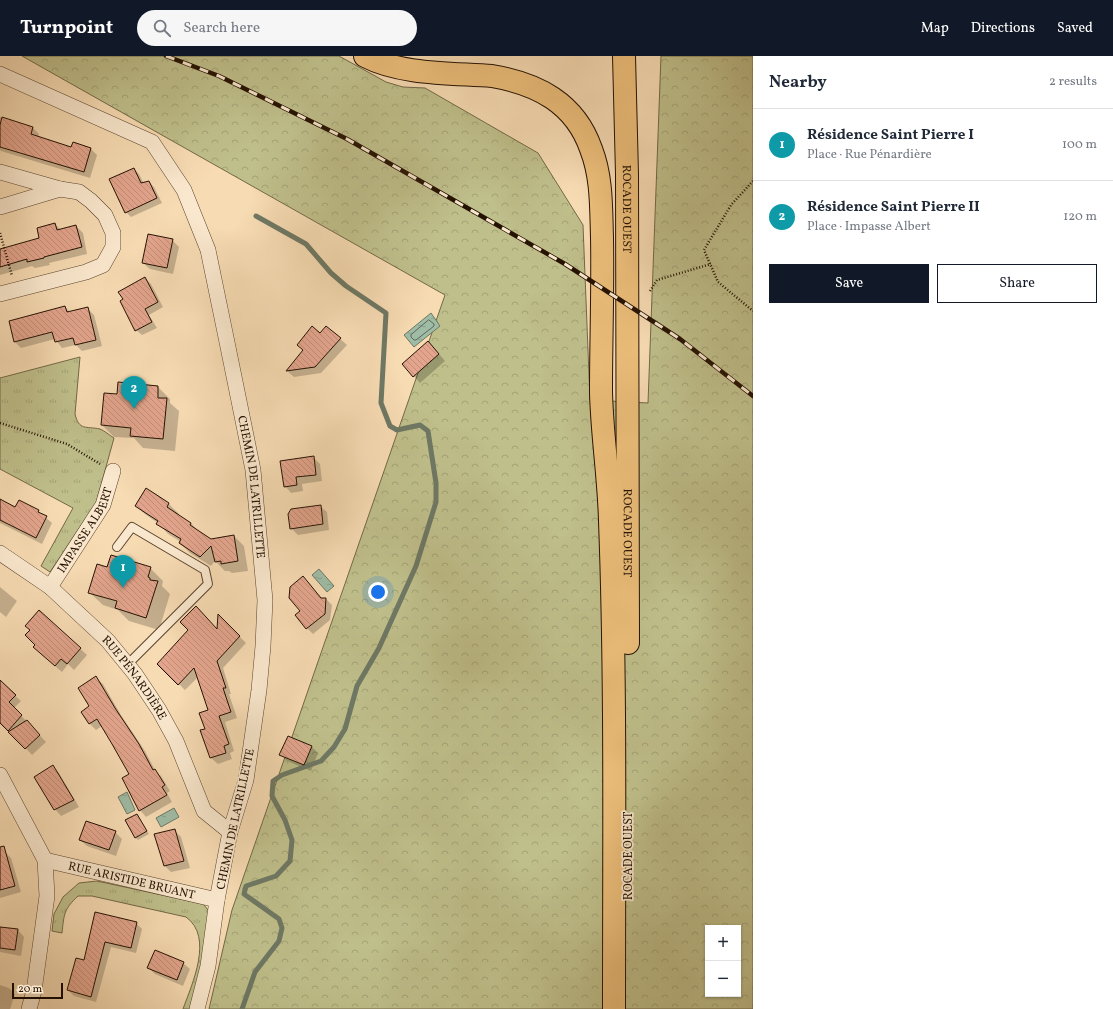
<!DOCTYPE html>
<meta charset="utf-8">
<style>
body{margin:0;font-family:Vollkorn,serif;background:#f6f6f7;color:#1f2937}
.controls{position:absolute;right:12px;bottom:12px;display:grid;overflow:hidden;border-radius:0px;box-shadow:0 1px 3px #0004}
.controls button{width:36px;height:36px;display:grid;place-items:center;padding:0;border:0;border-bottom:1px solid #e0e1e3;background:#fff;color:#1f2937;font:20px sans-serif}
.scale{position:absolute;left:12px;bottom:10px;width:51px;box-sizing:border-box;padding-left:4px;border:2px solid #251102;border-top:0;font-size:11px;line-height:14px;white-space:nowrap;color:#251102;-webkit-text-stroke:3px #fae8ce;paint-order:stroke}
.you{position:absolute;left:378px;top:536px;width:14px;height:14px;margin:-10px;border:3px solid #fff;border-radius:50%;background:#1a73e8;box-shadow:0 0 0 6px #1a73e833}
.badge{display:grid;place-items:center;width:26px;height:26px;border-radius:50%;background:#111827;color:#fff;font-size:13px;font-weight:700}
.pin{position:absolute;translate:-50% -33px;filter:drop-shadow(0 1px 2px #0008)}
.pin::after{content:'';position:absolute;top:21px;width:14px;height:12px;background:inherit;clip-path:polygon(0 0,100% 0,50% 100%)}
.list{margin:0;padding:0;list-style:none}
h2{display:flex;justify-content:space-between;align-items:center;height:52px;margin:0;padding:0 16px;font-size:17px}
h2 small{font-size:13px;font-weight:400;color:#747a83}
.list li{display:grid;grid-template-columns:26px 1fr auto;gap:12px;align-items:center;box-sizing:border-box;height:72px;padding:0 16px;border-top:1px solid #e0e1e3}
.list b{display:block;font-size:15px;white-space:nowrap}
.list p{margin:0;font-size:13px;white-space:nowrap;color:#747a83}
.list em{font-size:13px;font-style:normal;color:#747a83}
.actions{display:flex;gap:8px;padding:12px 16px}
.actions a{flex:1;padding:9px 0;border:1px solid #111827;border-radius:0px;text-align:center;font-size:14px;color:#111827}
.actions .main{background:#111827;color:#fff}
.icon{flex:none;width:22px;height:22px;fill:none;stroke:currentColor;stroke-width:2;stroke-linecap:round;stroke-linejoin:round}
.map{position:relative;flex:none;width:753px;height:953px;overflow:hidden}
header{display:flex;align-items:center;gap:24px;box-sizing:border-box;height:56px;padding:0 20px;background:#111827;color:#fff}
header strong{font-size:19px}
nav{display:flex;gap:22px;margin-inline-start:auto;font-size:14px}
.search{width:280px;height:36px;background:#f6f6f7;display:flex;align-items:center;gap:10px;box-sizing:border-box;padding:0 14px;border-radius:22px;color:#747a83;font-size:15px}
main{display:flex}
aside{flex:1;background:#fff}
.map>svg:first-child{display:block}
.grass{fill:url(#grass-tufts);stroke:#726846}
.forest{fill:url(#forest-crowns);stroke:#726846;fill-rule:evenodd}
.water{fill:url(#water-ripples);stroke:#6e7864}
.shadow{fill:#0003}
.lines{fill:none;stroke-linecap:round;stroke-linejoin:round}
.shore{stroke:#626654;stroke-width:1}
.stream{stroke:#6e7864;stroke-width:5}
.building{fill:url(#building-back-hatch);stroke:#251102}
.service-casing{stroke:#5a442e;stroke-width:10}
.minor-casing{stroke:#5a442e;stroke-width:16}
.primary-casing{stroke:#251102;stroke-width:24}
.path{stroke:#251102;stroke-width:2.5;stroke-dasharray:1 2;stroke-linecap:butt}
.service{stroke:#fae8ce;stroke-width:8}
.minor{stroke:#fae8ce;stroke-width:15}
.primary{stroke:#ecbe7a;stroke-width:22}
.rail-casing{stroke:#251102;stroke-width:4.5}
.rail{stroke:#fae8ce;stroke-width:3;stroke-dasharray:9;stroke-linecap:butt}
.labels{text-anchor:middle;stroke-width:3.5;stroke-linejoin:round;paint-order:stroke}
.street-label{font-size:12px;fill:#251102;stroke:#fae8ce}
</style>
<header>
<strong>Turnpoint</strong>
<div class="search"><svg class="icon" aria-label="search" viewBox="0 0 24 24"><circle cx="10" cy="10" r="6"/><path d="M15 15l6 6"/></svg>Search here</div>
<nav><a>Map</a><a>Directions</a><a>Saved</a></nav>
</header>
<main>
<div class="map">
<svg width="753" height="953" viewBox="0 0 753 953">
<defs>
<pattern id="grass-tufts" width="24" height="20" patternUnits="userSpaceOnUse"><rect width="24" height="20" fill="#bfbf8b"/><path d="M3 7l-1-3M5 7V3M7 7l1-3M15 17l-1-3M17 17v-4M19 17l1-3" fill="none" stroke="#a4a376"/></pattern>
<pattern id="forest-crowns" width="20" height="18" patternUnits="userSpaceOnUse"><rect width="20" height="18" fill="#bfbf8b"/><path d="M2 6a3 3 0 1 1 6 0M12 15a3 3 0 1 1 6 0" fill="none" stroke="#a4a376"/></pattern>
<pattern id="water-ripples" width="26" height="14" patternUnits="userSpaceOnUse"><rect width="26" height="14" fill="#9fbca6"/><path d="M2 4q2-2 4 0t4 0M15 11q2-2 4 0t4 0" fill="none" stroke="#89a18d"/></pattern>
<pattern id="building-back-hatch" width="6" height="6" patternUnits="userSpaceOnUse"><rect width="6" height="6" fill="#e3a58d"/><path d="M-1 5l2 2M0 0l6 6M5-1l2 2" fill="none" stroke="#c38d78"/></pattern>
</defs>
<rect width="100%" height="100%" fill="#f7dbb3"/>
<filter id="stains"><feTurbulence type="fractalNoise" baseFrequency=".005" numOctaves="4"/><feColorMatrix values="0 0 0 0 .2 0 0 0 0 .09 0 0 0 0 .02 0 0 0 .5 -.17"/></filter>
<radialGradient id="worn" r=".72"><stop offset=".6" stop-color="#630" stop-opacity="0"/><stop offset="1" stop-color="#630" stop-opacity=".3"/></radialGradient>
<path class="grass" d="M80,301L75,358C79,375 86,370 100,373C105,375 109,379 114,382L96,447L50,516L41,510L73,452L0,413V322Z
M97,825L203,848L209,855L207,894L191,953H183C192,928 214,881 186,861L92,840H78C64,853 64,858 62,877L52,875L54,858L63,841L79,827Z"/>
<path class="forest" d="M22,0H339L386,26L403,31L425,32L538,97L583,169L590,344L648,347L661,0H753V953H209L232,854L445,239ZM708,872H738V938H708Z"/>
<path class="water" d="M431,257L440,270L414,291L404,279Z
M319,513L334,530L327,536L312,519Z
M127,736L135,754L127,758L118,741Z
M174,752L179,761L161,771L156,762Z"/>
<path class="shadow" d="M0,61L33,72L39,78L38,82L72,92L91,93L97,99L90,122L1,95L0,94Z
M134,113L139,118L144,128L149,126L154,131L162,147L131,161L126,156Z
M55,168L61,174L76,170L83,177L87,198L49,207L50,209L35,212L32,210L0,219V193L1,194L40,183Z
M172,184L179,191L173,218L150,213L143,207Z
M145,222L151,228L163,251L149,259L157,272L142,279L136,274Z
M65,251L70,256L88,253L94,259L102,290L82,295L76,289L62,292L55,283L21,292L15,286L10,266Z
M327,271L347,289L321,317L294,321L287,315Z
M435,293L445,305L420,327L403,308Z
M158,331L170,343V347L179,355L175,395L143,392L134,382L114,381L102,369Z
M313,401L320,408L322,425L302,428L303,435L291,437L285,430Z
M146,434L169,448L179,458L178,459L191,467L199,476L211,484L234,480L244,490L248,515L232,517L229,515H225L215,505L211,510L190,497L180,487L181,486L168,478L158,467L146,459L136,450Z
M0,444L16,452L38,455L52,467L42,488L0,467Z
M320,450L327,456L329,474L298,479L291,472Z
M108,512H150L163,525L162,530L170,538L159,574L129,565L118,554L103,549L89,536Z
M309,527L322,543H326L332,549L330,564L313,578L307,572L301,555Z
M0,531L17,545L6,561L0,556Z
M39,555L87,599L74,614L68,608L62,616L41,598L36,589Z
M219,560L246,587L223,612L231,638H229L237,662L225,666L234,695L230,697L232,703L218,708L211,702L202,675L206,673L209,655L198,621L185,634L158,608L218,575Z
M96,622L103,628L121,659L145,695L156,716L161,720L170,735L167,737L172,746L146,761L140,754L123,722L130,718L102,670L96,674L90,668L82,656L91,651Z
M0,626L21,645L14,652L46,686L32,699L0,665Z
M289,681L312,691L318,697L311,715L287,705L281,699Z
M53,711L59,717L79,751L61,760L55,753Z
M137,759L149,778L138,784L135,781Z
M174,774L181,781L190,812L171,816L165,810Z
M115,776L122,783L116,800L87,790L80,784Z
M5,796L11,802L21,836L0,842V797Z
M96,857L136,867L142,873L136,897L111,891L96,946L74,940L68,934L84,905Z
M0,872L18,874L24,881L21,900L0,896Z
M183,907L190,913L183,930L155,918L149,912Z
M0,929L9,932L15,938L10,953H0Z"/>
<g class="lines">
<path class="shore" d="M429,264L434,268V270L416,284H414L411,281V279Z"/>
<path class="stream" d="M242,953L255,916L279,885L282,872L279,863L244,838L246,830L276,820L290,805L292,784L285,764L272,740L273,725L282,719L321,705L334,691L345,673L357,630L379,592L416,510L436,446V427L428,375L420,369L397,374L390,370L381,347L386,257L346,230L331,217L306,188L256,160"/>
</g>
<path class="building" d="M2,61L33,71L31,78L71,91L73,86L91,92L84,116L0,91V69Z
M134,112L141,127L149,125L157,142L125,157L109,123Z
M55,167L57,174L76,169L82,191L44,201V202L27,206V203L0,211V193L39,182L37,172Z
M148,178L173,183L167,212L142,207Z
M145,221L158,246L145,253L152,266L135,275L120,245L123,243L118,236Z
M65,250L67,256L88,251L96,284L75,289L73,282L55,286L52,276L14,286L9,265Z
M312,270L320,277L326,270L341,282L315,311L286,315L303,294L297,289Z
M428,285L439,298L413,321L402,308Z
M118,326L158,330V342H167L163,383L130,380L131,372L101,369L104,337L117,338Z
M314,400L316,419L296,421L297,429L284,431L280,405Z
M146,432L169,447L167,451L191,467L190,469L211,483L234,479L238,505L221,508V505L215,506L211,490L200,501L179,487L181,483L156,468L158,465L135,450Z
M0,443L15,451L19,444L39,454L38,456L47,460L36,482L0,464Z
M321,449L323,468L290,473L288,458L291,453Z
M111,499L151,511L148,521L150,522V524L158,525L146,562L115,552L117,545L88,537L97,508L107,511Z
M303,520L321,542H326L325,558L306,573L295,559L300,555L289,542L290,531Z
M196,550L217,573L218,558L240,580L217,605L226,632H223L231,656L219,660L229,688L224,690L226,697L210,702L200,674L205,673L199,657L208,654L194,612L178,629L157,608L188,574L180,566Z
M39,554L81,592L67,608L61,603L55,610L33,591L35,589L25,579L30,574L25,570Z
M96,620L115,652L139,688L153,714L155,713L165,729L162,731L167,739L139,755L122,722L129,718L112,688L97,663L89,668L81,656L89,650L78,632Z
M0,624L16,639L9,646L22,659L8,675L0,667Z
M27,664L40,679L25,693L8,676Z
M288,680L312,690L304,709L279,699Z
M53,709L74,744L54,754L34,721Z
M137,758L147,775L135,782L125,764Z
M86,765L116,775L109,794L79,784Z
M175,773L184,805L164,810L154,778Z
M4,790L15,830L0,834V791Z
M95,856L137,866L131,892L105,886L91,941L67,934L76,902L84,904Z
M0,871L18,873L15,894L0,892Z
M155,894L184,906L177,924L147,912Z"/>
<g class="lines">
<g class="service-casing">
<path id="service" d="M117,491L132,471L205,514L208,528L127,609"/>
</g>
<g class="minor-casing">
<g id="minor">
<path id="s1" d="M0,18L152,86L184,134L208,194L228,291L253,414L265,544L263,590L259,634L246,724L230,776L217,844L208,910L197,953"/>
<path d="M0,116L60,133L79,136L91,145L105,159L113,177V191L103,209L86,216L0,238"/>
<path d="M0,151L60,133"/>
<path id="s2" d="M0,497L50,531L108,585L135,618L159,654L176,685L204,755L230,776"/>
<path id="s3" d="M50,531L103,449L113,415"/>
<path d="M0,719L45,804L47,840L34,935L29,953"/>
<path id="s4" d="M45,804L217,844"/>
</g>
</g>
<g class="primary-casing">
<g id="primary">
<path d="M365,0C401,19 453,17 492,20C538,28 575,47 591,93C602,121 601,151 602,181C603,233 601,284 601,336C602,379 609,422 610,465C616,627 614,790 614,953"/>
<path id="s5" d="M624,0L627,118L628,587"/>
</g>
</g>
<path class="path" d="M753,125L731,149L704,194L718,226L753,255
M0,177L12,220
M650,235L657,224L711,208
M0,367L67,388L100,408"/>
<use href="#service" class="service"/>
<use href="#minor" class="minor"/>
<use href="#primary" class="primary"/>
<g class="rail-casing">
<path id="rail" d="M166,0L219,20L347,83L565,208L680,283L753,340"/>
</g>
<use href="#rail" class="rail"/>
</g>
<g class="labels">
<g class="street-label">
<text dy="4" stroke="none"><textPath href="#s5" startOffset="153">ROCADE OUEST</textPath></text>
<text dy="4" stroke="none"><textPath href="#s1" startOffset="530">CHEMIN DE LATRILLETTE</textPath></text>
<text dy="4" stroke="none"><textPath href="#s3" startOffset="67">IMPASSE ALBERT</textPath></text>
<text dy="4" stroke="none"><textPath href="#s5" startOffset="477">ROCADE OUEST</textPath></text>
<text dy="4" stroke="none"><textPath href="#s2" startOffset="185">RUE PÉNARDIÈRE</textPath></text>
<text transform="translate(235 763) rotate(-78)" y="4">CHEMIN DE LATRILLETTE</text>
<text transform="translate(628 800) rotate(-90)" y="4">ROCADE OUEST</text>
<text dy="4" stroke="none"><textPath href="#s4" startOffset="89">RUE ARISTIDE BRUANT</textPath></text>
</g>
</g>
<rect width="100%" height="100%" filter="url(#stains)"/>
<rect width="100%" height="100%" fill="url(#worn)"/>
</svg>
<div class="controls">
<button>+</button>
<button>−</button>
</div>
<div class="scale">20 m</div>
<div class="you"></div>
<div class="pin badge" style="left:123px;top:532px;background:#0f9aa8">1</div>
<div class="pin badge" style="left:134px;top:353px;background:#0f9aa8">2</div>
</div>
<aside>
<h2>Nearby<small>2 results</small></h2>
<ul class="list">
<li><span class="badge" style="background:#0f9aa8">1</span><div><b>Résidence Saint Pierre I</b><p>Place · Rue Pénardière</p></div><em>100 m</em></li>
<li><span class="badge" style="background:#0f9aa8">2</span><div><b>Résidence Saint Pierre II</b><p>Place · Impasse Albert</p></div><em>120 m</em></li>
</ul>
<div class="actions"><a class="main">Save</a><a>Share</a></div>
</aside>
</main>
